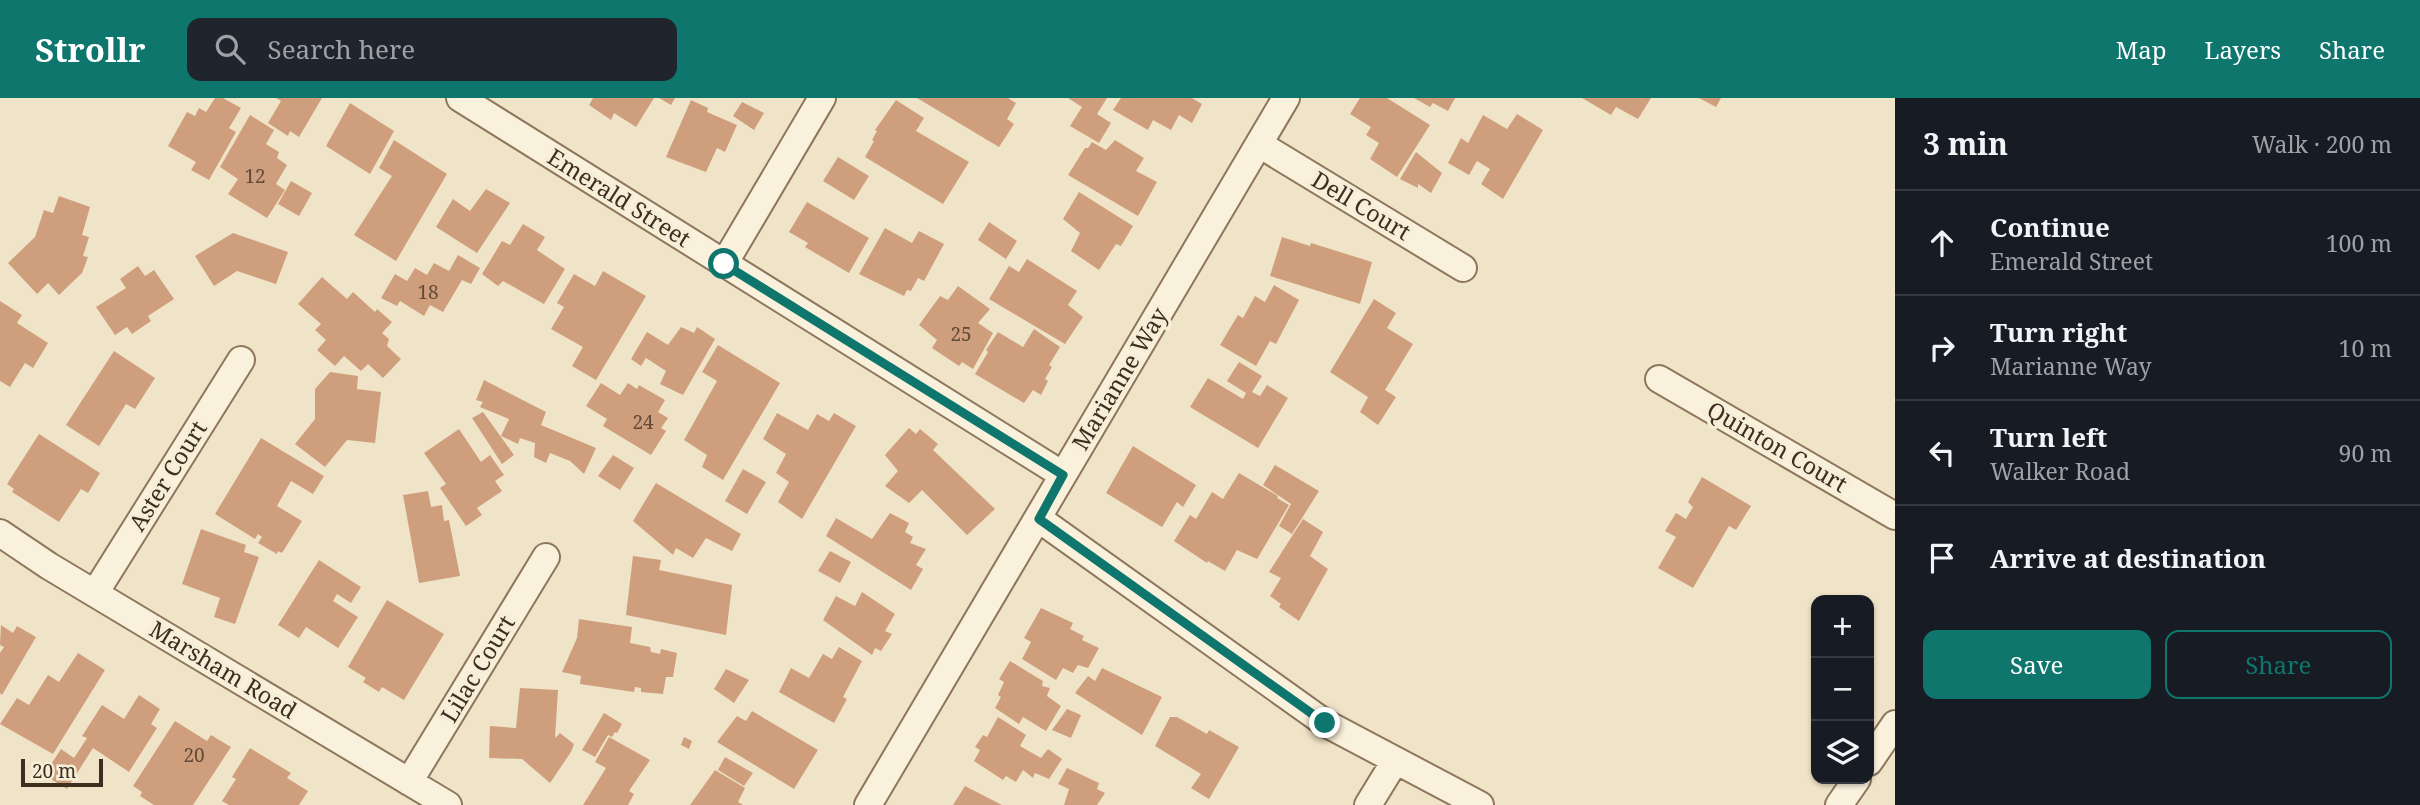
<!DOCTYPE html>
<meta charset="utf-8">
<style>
body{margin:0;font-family:"Noto Serif",serif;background:#20242c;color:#f1f3f6}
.controls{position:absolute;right:21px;bottom:21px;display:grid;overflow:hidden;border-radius:14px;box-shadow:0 2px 5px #0004}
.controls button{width:63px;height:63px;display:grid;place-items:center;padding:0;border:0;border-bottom:2px solid #363941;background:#171b24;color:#f1f3f6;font:35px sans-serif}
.scale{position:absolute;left:21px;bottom:18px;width:82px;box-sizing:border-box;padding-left:7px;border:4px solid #3d2e20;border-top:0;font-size:19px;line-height:24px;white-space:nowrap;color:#3d2e20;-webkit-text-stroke:5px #f7eed8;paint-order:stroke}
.stop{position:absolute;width:21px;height:21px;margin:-16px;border:5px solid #0f766e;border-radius:50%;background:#fff}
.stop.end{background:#0f766e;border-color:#fff;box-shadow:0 2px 7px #0008}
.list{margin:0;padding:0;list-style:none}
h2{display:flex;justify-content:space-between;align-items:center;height:91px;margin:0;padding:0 28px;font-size:30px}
h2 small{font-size:23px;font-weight:400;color:#9ea1a6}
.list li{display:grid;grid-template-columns:46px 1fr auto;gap:21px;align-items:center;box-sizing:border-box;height:105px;padding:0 28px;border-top:2px solid #363941}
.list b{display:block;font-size:26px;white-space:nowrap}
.list p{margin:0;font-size:23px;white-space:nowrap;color:#9ea1a6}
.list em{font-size:23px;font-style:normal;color:#9ea1a6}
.actions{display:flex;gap:14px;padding:21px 28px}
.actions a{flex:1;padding:16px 0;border:2px solid #0f766e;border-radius:14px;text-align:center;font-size:24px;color:#0f766e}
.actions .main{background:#0f766e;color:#fff}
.icon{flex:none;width:38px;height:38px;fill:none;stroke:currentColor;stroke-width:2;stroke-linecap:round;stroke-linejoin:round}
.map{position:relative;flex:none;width:1895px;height:707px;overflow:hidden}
header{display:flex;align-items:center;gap:42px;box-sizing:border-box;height:98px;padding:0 35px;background:#0f766e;color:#fff}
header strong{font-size:33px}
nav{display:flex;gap:38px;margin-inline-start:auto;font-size:24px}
.search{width:490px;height:63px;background:#20242c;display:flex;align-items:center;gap:18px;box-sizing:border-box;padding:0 24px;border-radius:14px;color:#9ea1a6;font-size:26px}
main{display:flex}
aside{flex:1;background:#171b24}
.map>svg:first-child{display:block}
.building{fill:#cf9f7d}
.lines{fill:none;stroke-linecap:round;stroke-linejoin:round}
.minor-casing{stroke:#8d765c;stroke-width:30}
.minor{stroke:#faf1dc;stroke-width:26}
.route{stroke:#0f766e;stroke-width:9}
.labels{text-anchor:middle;stroke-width:7;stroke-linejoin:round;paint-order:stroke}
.number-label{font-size:19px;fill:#624a37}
.street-label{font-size:23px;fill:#3d2e20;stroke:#f7eed8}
</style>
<header>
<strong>Strollr</strong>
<div class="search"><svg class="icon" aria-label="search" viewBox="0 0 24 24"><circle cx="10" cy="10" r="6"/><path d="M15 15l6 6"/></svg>Search here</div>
<nav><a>Map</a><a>Layers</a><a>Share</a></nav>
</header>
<main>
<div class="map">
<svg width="1895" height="707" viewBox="0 0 1895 707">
<rect width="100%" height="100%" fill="#f0e4c8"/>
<path class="building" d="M215,0H223L241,10L229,30L236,34L209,82L191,72L196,64L168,48L187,14L195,18L199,10L206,14Z
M276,0H322L299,39L290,33L288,38L268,25L281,3Z
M593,0H654L636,29L614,15L611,22L589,7Z
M659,0H675L671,7Z
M917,0H1008L1016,5L1007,21L1014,26L999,49Z
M1068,0H1107L1097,16L1111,25L1099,45L1070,28L1082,9Z
M1121,0H1192L1202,6L1192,25L1179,17L1171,32L1153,22L1148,32L1113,12Z
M1360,0H1387L1430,27L1397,79L1370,61L1379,45L1366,37L1371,29L1350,16Z
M1414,0H1455L1448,13L1433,5L1430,9Z
M1582,0H1651L1638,21L1616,9L1611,17Z
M1699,0H1721L1716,9Z
M691,2L708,10L707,14L737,27L725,54L717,50L706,74L666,59Z
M896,2L924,20L916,33L969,64L943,106L865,59L874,43L872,42L877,33L875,32Z
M742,4L764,15L754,32L733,18Z
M350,5L394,33L370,76L326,48Z
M1517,16L1543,32L1503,101L1481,86L1490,71L1477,63L1469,77L1448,65L1461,40L1468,45L1483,17L1507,31Z
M250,17L274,32L266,46L279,54L277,60L287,67L276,86L285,92L267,120L228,96L238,81L220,69Z
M394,42L447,76L396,163L354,137L392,78L379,70Z
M1115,42L1144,60L1136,73L1157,84L1138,118L1068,77L1085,50H1088L1092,44L1106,52Z
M1416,54L1442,75L1431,95L1418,86V90L1400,81Z
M838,59L869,78L854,102L823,83Z
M291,83L312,95L299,118L278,106Z
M486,91L510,105L477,155L436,129L453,101L470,113Z
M1079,94L1133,128L1121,148L1116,146L1099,172L1071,153L1080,135L1063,121Z
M59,98L90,109L82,137L89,139L83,158L88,159L82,175L59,197L48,185L37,196L8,165L35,139L44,112L53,115Z
M807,104L869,140L849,175L805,149L808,145L789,134Z
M989,124L1017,143L1006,161L978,142Z
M523,126L545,139L537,152L565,171L544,206L503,183L498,188L482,176L502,143L510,147Z
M885,130L912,145L919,133L944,146L924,183L918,180L911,193L907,192L904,198L859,176Z
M233,135L288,154L276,186L237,173L214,188L195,158Z
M1282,139L1310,148L1311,145L1372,164L1360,206L1270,178Z
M458,157L480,170L471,186L462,182L443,214L430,207L424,218L400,203L397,208L381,200L395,176L407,183L415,170L427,177L434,165L449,173Z
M1027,161L1077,193L1068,207L1083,219L1065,246L989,201L1009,168L1019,174Z
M138,168L145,178L154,172L174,201L148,218L151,223L132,236L127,229L115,237L96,209L126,190L120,181Z
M603,173L646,198L596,282L572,268L583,249L551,231L564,209L557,205L574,176L595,188Z
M322,179L347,201L353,194L375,214L377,211L392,224L382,235L389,241L387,248L401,261L383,280L368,266L361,273L344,258L335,268L317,252L326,242L315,232L321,226L298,206Z
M1274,187L1299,202L1276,246L1270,243L1256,268L1220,247L1238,217L1243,220L1255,198L1265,204Z
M958,188L990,211L978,225L993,235L973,271L962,264L959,268L932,250L937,242L919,227L940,198L948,202Z
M1374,201L1396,215L1387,230L1413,246L1385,292L1396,299L1378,327L1360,314L1368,299L1330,274Z
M0,203L22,217L17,225L48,245L33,270L25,265L10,289L0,283Z
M681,229L694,235L697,229L715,241L683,297L660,286L666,273L646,260L641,268L631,261L647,234L668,247Z
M1034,231L1060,249L1049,267L1052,269L1045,281L1048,283L1041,297L1033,292L1024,305L975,276L988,254L986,252L998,234L1023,249Z
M718,247L780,285L723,382L702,369L707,357L684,342L717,283L702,274Z
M114,253L155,280L135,311L126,306L99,348L66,327Z
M1239,264L1262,278L1252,294L1260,298L1267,287L1288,300L1258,350L1190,309L1208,280L1243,301L1246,295L1227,283Z
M330,274L358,278L357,291L381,294L375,345L347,342L325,369L295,346L315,321V291Z
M484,282L546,314L541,327L596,350L584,376L570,363L550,355L546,365L534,359L535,345L520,340L518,346L501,338L509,321L480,309L483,304L476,302Z
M601,285L620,297L628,285L637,291L639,287L665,302L658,314L668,320L661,330L666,333L651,357L603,328L607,321L586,308Z
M483,314L514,357L502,366L472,320Z
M777,315L808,332L817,316L829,323L834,315L856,328L802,421L778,404L789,384L776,375L786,356L763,341Z
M909,330L916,336L920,331L938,346L933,352L995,411L967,437L922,392L909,405L885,388L898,373L885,357Z
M459,331L481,364L490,357L504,377L495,383L502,393L477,410L482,417L466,428L440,390L446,386L424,355Z
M39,336L100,375L88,395L81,391L59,424L12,394L14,391L7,386Z
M261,340L324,378L313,396L291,383L277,408L302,423L282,455L278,453L277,456L258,445L262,439L258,436L255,441L215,416Z
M1133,348L1196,387L1183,409L1177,404L1162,429L1106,395Z
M613,357L634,370L620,392L598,378Z
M1275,367L1319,393L1292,436L1279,428L1291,406L1263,387Z
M743,371L766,384L747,416L725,403Z
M1239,375L1278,398L1277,400L1289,407L1257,461L1237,452L1225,473L1208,463L1207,465L1174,443L1190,417L1196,421L1212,394L1223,401Z
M1702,379L1751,408L1736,432L1729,428L1693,490L1658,470L1676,439L1665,433L1676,415L1686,421L1693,409L1688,404Z
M656,385L741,436L732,453L706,440L693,460L676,450L673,457L633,423Z
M428,393L431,409L442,407L444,423L449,422L460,478L419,485L403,397Z
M890,415L909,425L905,434L913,439L910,445L926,451L916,467L923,471L911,492L826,438L836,420L872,441Z
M1303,421L1323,434L1310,458L1328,471L1299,523L1279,509L1281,506L1270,498L1281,480L1269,474Z
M201,431L246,447L244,454L259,459L235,526L214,519L220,500L182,486Z
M830,453L851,464L840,485L818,473Z
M633,458L661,462L659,472L732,487L726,537L626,517Z
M319,462L361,489L351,505L337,496L333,503L358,519L338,550L306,529L299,540L278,527Z
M862,494L895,516L885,533L892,536L881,553L875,550L872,557L823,522L836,498L855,508Z
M387,502L444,536L404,602L382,589L379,594L363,584L366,580L348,569Z
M1041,510L1073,525L1070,531L1084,538L1082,542L1099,550L1088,570L1078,567L1073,575L1063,570L1056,582L1022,561L1031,544L1024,540Z
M579,521L632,529L630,545L650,549L651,554L660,556L661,551L677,555L673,579H666L663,596L641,594V590L635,589L634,594L580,586L581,578L562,574L577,540Z
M1,527L13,535L17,528L36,539L2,597L0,595V555L4,549L0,547Z
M839,549L862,563L843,599L847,601L834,625L779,594L791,570L809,580L823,556L832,561Z
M78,555L105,572L53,656L0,626L17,600L29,607L48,577L59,584Z
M1010,563L1043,583L1042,588L1050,590L1047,598L1061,608L1046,633L1023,619L1019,626L995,610L1001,599L998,597L1004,584L999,581Z
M1102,570L1162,599L1142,637L1075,595L1088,578L1095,583Z
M726,571L749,582L734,605L714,591Z
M520,590L558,592L555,640L560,635L574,646L571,654L550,685L522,661L489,660L490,628L516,630Z
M139,597L160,611L151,626L157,630L129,674L93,650L67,691L44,677L61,651L74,660L87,640L82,638L102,607L124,621Z
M1067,611L1081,617L1071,640L1052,632Z
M752,613L818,652L794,691L717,644L737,618L746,623Z
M604,615L622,626L617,635L615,634L612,639L608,637L595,659L582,652Z
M998,619L1026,637L1020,648L1041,660L1048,651L1062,661L1049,681L1035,675L1033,680L1023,672L1016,684L1006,678L1003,682L974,663L980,652L975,649L983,637L987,639Z
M1170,619H1177L1207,636L1209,632L1239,649L1209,701L1191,690L1201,676L1155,648Z
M175,623L207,643L211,637L231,649L193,707H154L140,698L142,694L133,688Z
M609,639L650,662L629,693L634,696L628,707H583L606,670L595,664Z
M684,639L692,643L689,651L681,647Z
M250,650L291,675L287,680L308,693L299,707H229L222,703L236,681L232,679Z
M725,659L753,675L744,688L718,672Z
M1067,670L1099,685L1097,691L1105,695L1097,707H1064L1069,691L1058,686Z
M715,672L745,690L738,704L743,707H690Z
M965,688L1002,707H953Z"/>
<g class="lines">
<g class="minor-casing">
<path id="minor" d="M460,0L1063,377
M1259,46L1463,170
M724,166L822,0
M1659,281L1895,418
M1039,421L1325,625L1480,707
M0,435L49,468L448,707
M95,495L241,262
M1869,664L1895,626
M409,684L546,459
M868,707L1286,0
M1368,707L1395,663
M1839,707L1857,681"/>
</g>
<use href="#minor" class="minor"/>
</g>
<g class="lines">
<path class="route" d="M724,166L1063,377L1039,421L1325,625"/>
</g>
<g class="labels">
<g class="number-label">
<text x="255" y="85">12</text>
<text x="428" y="201">18</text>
<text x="961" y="243">25</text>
<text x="643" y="331">24</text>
<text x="194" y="664">20</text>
</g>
<g class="street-label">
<text transform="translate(619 100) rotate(32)" y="8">Emerald Street</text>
<text transform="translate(1361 108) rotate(31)" y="8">Dell Court</text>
<text transform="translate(1120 281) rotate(-59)" y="8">Marianne Way</text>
<text transform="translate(1777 349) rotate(30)" y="8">Quinton Court</text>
<text transform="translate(168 378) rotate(-58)" y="8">Aster Court</text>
<text transform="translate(478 571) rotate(-59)" y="8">Lilac Court</text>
<text transform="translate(223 572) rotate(31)" y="8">Marsham Road</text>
</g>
</g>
</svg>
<div class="controls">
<button>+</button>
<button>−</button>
<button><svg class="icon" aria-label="layers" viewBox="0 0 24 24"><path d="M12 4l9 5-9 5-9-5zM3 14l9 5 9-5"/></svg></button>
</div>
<div class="scale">20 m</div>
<div class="stop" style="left:724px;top:166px"></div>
<div class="stop end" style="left:1325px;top:625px"></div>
</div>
<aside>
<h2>3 min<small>Walk · 200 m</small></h2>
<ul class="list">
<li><svg class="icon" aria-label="ahead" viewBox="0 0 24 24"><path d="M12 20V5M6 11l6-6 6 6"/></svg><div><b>Continue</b><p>Emerald Street</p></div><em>100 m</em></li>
<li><svg class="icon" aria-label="right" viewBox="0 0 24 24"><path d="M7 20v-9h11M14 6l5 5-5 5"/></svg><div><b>Turn right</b><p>Marianne Way</p></div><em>10 m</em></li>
<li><svg class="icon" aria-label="left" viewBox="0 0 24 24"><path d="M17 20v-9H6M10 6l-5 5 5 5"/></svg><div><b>Turn left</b><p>Walker Road</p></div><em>90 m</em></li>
<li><svg class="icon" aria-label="arrive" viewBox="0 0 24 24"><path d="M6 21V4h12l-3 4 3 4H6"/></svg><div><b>Arrive at destination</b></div></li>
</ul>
<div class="actions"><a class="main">Save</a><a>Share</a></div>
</aside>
</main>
